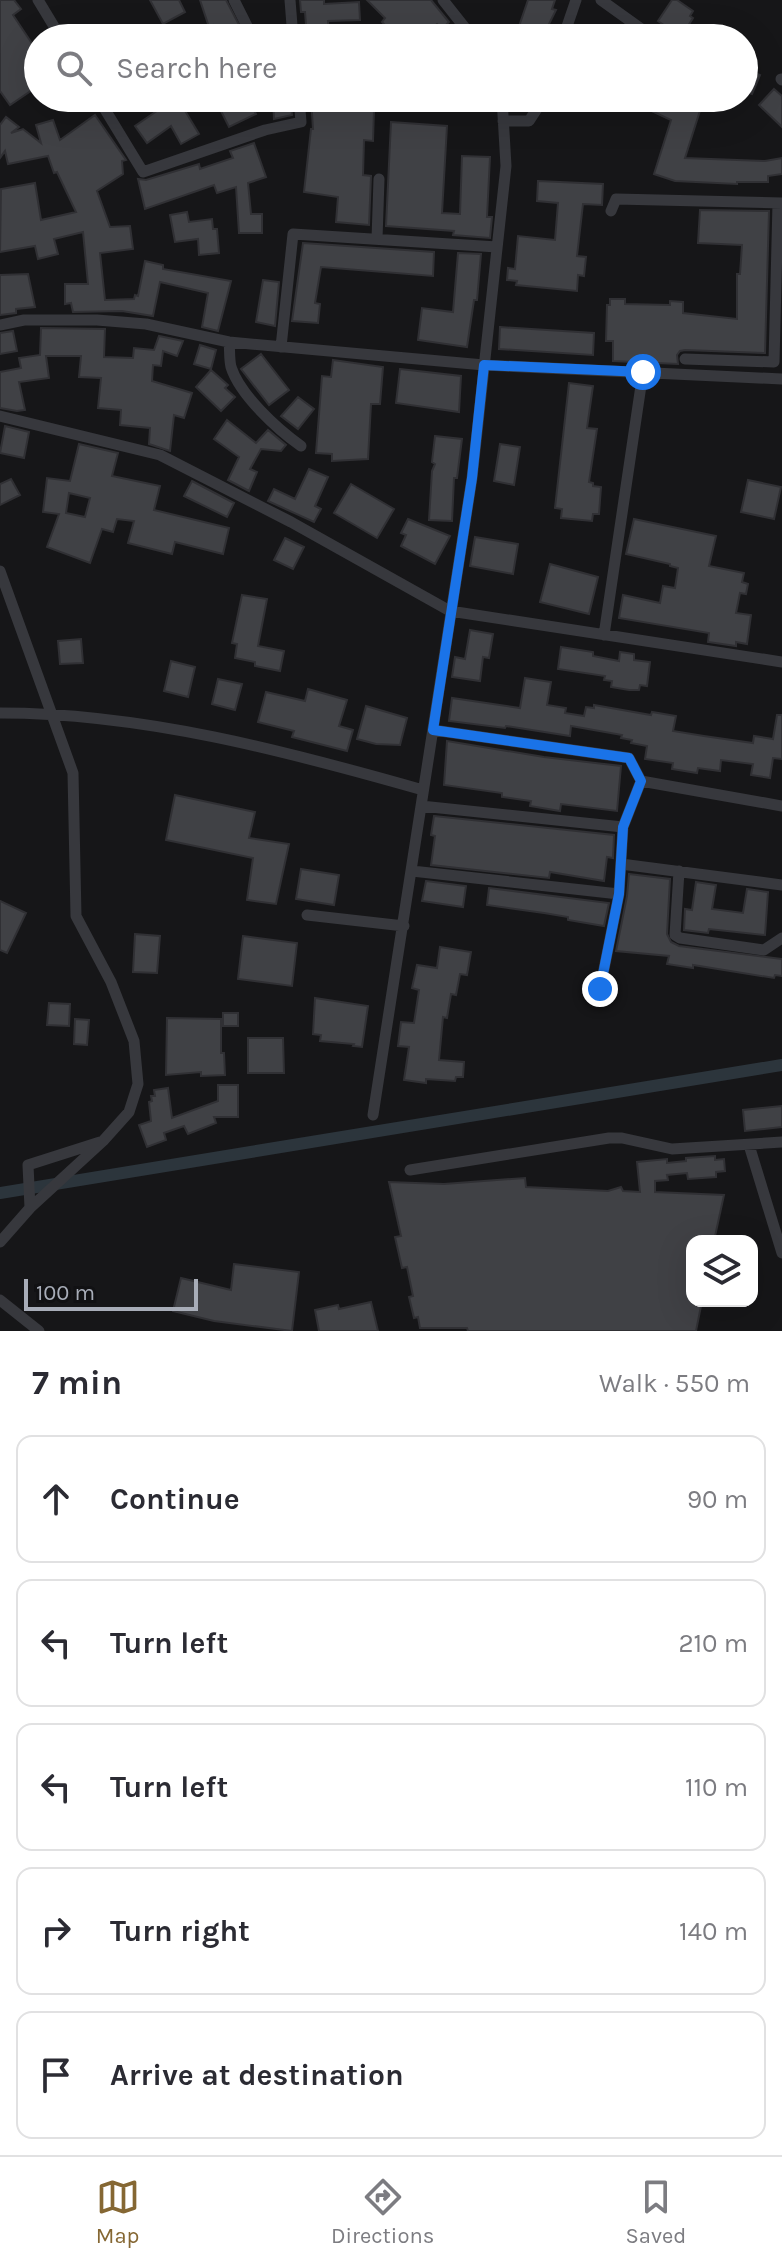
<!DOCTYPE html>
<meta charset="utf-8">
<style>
body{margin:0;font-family:Karla,sans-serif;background:#f2f2f3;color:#2b2b33}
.controls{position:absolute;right:24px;bottom:24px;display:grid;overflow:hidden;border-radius:16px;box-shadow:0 8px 32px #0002}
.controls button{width:72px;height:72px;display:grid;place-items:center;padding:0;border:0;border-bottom:2px solid #e1e1e2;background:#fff;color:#2b2b33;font:40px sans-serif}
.scale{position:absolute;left:24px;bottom:20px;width:174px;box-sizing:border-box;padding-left:8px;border:4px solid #a8adb8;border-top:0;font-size:22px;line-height:28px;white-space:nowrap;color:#a8adb8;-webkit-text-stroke:6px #111113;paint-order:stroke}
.stop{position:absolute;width:24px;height:24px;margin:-18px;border:6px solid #1a73e8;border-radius:50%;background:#fff}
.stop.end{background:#1a73e8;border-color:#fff;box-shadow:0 2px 8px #0008}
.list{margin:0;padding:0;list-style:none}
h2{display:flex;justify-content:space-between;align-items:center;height:104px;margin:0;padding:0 32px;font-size:34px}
h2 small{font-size:26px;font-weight:400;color:#7c7c81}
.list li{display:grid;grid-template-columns:52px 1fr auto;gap:24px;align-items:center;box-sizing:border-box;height:128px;margin:0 16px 16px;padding:0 16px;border:2px solid #e1e1e2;border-radius:16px}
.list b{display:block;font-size:30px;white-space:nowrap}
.list em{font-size:26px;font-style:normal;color:#7c7c81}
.icon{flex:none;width:44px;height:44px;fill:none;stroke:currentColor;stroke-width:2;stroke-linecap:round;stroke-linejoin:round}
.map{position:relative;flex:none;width:782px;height:1331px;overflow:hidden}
.search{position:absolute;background:#fff;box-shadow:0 8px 32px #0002;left:24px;right:24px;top:24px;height:88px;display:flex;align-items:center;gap:20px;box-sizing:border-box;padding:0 28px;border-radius:44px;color:#7c7c81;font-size:30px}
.sheet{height:824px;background:#fff}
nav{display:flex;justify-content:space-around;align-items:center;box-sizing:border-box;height:112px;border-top:2px solid #e1e1e2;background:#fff;font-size:22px;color:#7c7c81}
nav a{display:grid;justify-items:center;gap:4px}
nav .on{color:#856733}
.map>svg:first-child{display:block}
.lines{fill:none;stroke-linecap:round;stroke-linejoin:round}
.canal{stroke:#2c353c;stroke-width:12}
.building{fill:#404145;stroke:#303034;stroke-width:2;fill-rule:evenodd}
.minor{stroke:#37383d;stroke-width:11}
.route{stroke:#1a73e8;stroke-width:10}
</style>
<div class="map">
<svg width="782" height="1331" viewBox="0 0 782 1331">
<rect width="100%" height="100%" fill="#161618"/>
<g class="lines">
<path class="canal" d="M0,1193L782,1065"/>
</g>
<path class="building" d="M0,0H14L21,9L13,15L33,45L38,42V86L10,105L0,91Z
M150,0H179L185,12L163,24Z
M200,0H226L246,38H219L213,25L209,27Z
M300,0H324V4L359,2L360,20L328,21L329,38H307L305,12H301Z
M367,0H431L449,22L442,29L437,24L428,32L424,28L414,38H397L382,22L385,18Z
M528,0H555L552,9L556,10L546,30L555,34V38H515Z
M672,0H677L693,11L690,16L693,18L681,37L658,21Z
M744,69L760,75L752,94L744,91Z
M774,89L782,96V127L759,105Z
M113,98H138L121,109Z
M171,98H175L184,109L199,134L181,144L171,126L147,143L135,126L164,106Z
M227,98H248L256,114L229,127L217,103Z
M273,98H290L292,115L274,119Z
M311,98H383V110H374L373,141L364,140L363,175L371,176L369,225L336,222L338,197L304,192L311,129H313Z
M624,98H704L685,158L765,161L782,158V174L768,176V182H737V184L675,181L654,174L671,120Z
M95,115L126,160L122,161L123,174L97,191L110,227L130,226L133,249L100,253L105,300L134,299L135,295L138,296L145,261L163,265V269L231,281L218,331L202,327L208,293L160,282L153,316L122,311L73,312L71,303L65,304V284H88L83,232L54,239L58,254L38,259L35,246L0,252L1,189L35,183L41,220L76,212L57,172L54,173L48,156L8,164L5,151L0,158V125L6,117L19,127L11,133L23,129L41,143L36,125L53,120L60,140Z
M391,122L447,126L442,213L460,214L462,156L490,157L487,217H492L490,238L453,235L454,231L386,226Z
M254,143L266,177L248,183L251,214H262V233H239L236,187L217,193L214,185L145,209L138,179L146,180L199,164L200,169L233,158L230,151Z
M538,181L603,184L602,205L583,204L577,256L586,257L584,276L578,275L577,291L516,285L517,281L507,280L508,268L515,269L518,236L555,240L558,203L537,201Z
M700,210L769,211L765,353L685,350L680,351L677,355L678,364L613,361V341H606L607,305H610V299H625V304L670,305V301L683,302V313L737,319V274H740L742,245L698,243Z
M187,212L189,222L212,219L213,229H217L219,253L199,255L198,239L175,242L170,215Z
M303,243L434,252L433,276L321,267L315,303L320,304L318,323L292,321Z
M458,253L481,254L477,300H474L467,347L418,340L422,308L453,312Z
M28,274L35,307L16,309V313L0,315V275Z
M263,280L279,282L275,326L256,322Z
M500,327L594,333L593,355L499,349Z
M41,328L105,329L104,357L133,358L134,348L154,350L159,336L183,341L177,356L163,351L161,366L153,365L152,381L192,393L184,418L174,415L170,451L149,444L150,428L120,425L121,410L98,408L101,378L79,377L81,356H46L49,378L19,382L25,410L17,411L0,408V372L21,368L19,358L40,355Z
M13,331L17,351L0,354V333Z
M200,345L216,350L211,369L194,364Z
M261,354L289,390L269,405L241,369Z
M333,360L383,367L380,404H371L368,459L332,461V454L316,453L322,376L331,377Z
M400,369L461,376L459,412L396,403Z
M211,370L228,385L225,388L235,397L221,411L196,387Z
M569,383L593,386L587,428L597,429L589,482L593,483V486L601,487L599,514H593L592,521L561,518L562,509L555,508Z
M298,397L314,409L298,429L281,416Z
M227,420L256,443L268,430L286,445L281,451L261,449L250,469L257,472L249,491L228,480L239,457L214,439Z
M5,426L29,432L24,458L0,453Z
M435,436L462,439L457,478H454L452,521L429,520L432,471L435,464L432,462Z
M79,444L118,453L112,476L160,486L154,510L229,528L223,554L175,542L172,554L128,543L134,521L117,519L113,532L102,529L90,563L47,547L59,514L43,512L47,478L70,481ZM69,493L90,498L85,517L66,513Z
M500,444L520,447L514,485L494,481Z
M309,469L328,477L315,506L321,509L314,522L268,501L274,489L295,499Z
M11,479L20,495L0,505V484Z
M748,480L781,487L774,519L741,512Z
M192,481L234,503L227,517L184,496Z
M351,484L394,509L377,538L334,513Z
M408,519L450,536L435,564L401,546L406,535L401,533Z
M634,519L716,536L709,566L744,573L742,582L748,584L746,594L740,593L736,613L751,615L747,644L736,642V646L708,642L709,633L619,618L623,595L660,603L663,586L675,588L678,568L670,566V564L626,554Z
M475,537L518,544L513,574L470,566Z
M285,538L304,547L293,569L274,560Z
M550,564L598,577L589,614L540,602Z
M242,595L267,599L258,646L284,651L280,671L255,666V662L235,658L237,644L232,643Z
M470,630L493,634L489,658L483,657L480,681L452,677L455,657L465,659Z
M81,639L83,663L60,664L58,641Z
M561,647L593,652V656L619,661L620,652L634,654V660L650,662L647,686L640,685L639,690H629L611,687L612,681L604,680L605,676L558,669Z
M171,661L195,667L188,697L164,691Z
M525,678L551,682L547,705L566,708L565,713L584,716L586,707L594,708V705L651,715L652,712L676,716L673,731L704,736L753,743L754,736L773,739L777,715H782V759L773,758L770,778L751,775L753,764L721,760L720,771L698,768L697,773L672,769L673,763L645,759L647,746L631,743L632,740L621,738L622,735L571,726L570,736L506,726L505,728L449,721L452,698L520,708Z
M218,679L242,684L235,710L212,704Z
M308,689L347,700L339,726L353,730L347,751L292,737L294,731L258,722L266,692L305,701Z
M366,706L407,718L400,745L376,744L357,739Z
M447,741L544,757L621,766L617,811L561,804L560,811L530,806L531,801L502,797V793L444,785Z
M175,795L255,812L249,838L289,844L276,904L247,900L253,858L166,840Z
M434,816L614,835L613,858L607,857L604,881L550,872L549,878L431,865L435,836L431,835Z
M301,869L339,875L334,905L296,899Z
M629,874L670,879L667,934L671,942L679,946L782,959V976L775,975L774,978L693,965V968L667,964L669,956L616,951L627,896Z
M426,881L466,886L463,907L422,901Z
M696,882L716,885L712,909L743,913L747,889L768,892L765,935L709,929L708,933L684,930L685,909L692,910Z
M489,888L609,903L604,926L568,920V917L544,913L487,905Z
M0,901L26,913L7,953L0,950Z
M135,934L160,936L157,973L133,972Z
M243,936L297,943L292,986L238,979Z
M440,947L471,952L467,975L460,974L456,995L451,994L447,1018L443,1017L439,1060L464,1062L463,1077H456L455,1081L426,1079V1083L404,1080L409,1047L398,1046L401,1022L414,1023L419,990L412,988L417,965L437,968Z
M315,998L368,1006L362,1047L353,1046L354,1044L320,1041L321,1035L313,1034Z
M49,1003L70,1004L69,1026L47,1025Z
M223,1013H238V1026H223Z
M167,1018L221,1019V1053H224L225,1075L201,1076V1072L166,1075Z
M75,1019L89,1020L87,1045L74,1044Z
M248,1038H283L284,1073H248Z
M218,1085H238V1117H214L216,1123L188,1134L184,1126L164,1133L166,1140L147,1147L139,1125L151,1121L149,1102L152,1101L151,1096H155L154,1090L168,1088L172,1118L218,1101Z
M782,1106V1127L745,1131L743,1110Z
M715,1156V1160L724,1159L725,1171L716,1172V1177L688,1179L687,1173L667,1175L668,1180L655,1181V1192L724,1195L714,1241H692V1301H702L696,1331H468L467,1328H420L418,1317L414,1318L409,1297L413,1296L407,1267L402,1268L395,1237L401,1236L389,1182L444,1184L525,1178L526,1187L608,1191L621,1187L623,1191L640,1192L637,1162L667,1159V1163L686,1161V1158Z
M234,1264L299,1272L292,1331L214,1321L173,1311L181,1278L231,1290Z
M371,1302L378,1331H319L315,1310L338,1305L339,1309Z"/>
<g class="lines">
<path class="minor" d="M38,0L61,38
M234,0L248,28L257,38
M290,0L293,38
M443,0L473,38
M601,0L654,38
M448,38L462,25
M563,38L576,0
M781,79L782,80
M98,98L143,172L265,130L301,122L299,98
M503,121H529L544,98
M611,211L616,199L782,203
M377,239L379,179
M0,325L24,320H97L146,324L229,342L484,365L782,379
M229,342C230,350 229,359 231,367C240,395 277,429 301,446
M281,347L293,234L497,247
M685,359L774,362L778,203
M0,416L160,455L291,522L450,611L782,662
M0,571L73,773L76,916L111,982L134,1041L138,1084L129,1112L103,1141L30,1208L0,1242
M604,635L643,372
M0,713C143,713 286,751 423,790
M433,730L629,758L641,781L782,806
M421,806L623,827
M621,864L782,885
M412,871L619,894
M679,871L675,935L680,938L764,950L782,938
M307,915L404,926
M600,989L619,894L623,827L641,781
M373,1115L472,478L506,166L502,98
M749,1145L782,1253
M410,1170L609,1138H622L672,1149L782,1142
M30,1208L28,1165L100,1142
M0,1300L39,1331"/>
</g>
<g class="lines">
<path class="route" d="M600,989L619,894L623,827L641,781L629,758L433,730L472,478L484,365L643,372"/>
</g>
</svg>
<div class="controls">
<button><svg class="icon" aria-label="layers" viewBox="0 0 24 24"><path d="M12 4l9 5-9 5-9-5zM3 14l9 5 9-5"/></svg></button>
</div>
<div class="scale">100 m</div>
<div class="stop" style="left:643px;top:372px"></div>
<div class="stop end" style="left:600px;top:989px"></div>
<div class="search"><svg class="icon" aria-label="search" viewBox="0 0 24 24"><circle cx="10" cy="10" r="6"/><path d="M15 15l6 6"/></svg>Search here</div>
</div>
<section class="sheet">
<h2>7 min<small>Walk · 550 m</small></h2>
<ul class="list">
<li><svg class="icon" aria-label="ahead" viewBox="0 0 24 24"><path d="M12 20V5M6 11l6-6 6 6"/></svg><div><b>Continue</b></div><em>90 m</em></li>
<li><svg class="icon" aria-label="left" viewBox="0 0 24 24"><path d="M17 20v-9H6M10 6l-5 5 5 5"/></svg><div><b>Turn left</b></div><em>210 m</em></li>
<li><svg class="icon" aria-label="left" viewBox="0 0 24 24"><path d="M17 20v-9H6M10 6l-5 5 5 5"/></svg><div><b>Turn left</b></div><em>110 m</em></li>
<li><svg class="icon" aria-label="right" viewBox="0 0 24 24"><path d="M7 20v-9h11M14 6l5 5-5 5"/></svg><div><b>Turn right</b></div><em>140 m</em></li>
<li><svg class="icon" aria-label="arrive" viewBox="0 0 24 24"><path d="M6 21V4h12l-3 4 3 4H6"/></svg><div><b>Arrive at destination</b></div></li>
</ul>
</section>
<nav>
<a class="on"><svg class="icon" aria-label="map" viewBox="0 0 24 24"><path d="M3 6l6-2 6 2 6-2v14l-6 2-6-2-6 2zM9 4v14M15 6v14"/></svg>Map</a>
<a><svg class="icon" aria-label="directions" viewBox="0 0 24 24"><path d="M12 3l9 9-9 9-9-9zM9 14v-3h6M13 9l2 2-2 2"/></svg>Directions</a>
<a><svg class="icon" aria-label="saved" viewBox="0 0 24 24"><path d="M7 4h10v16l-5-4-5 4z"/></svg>Saved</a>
</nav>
